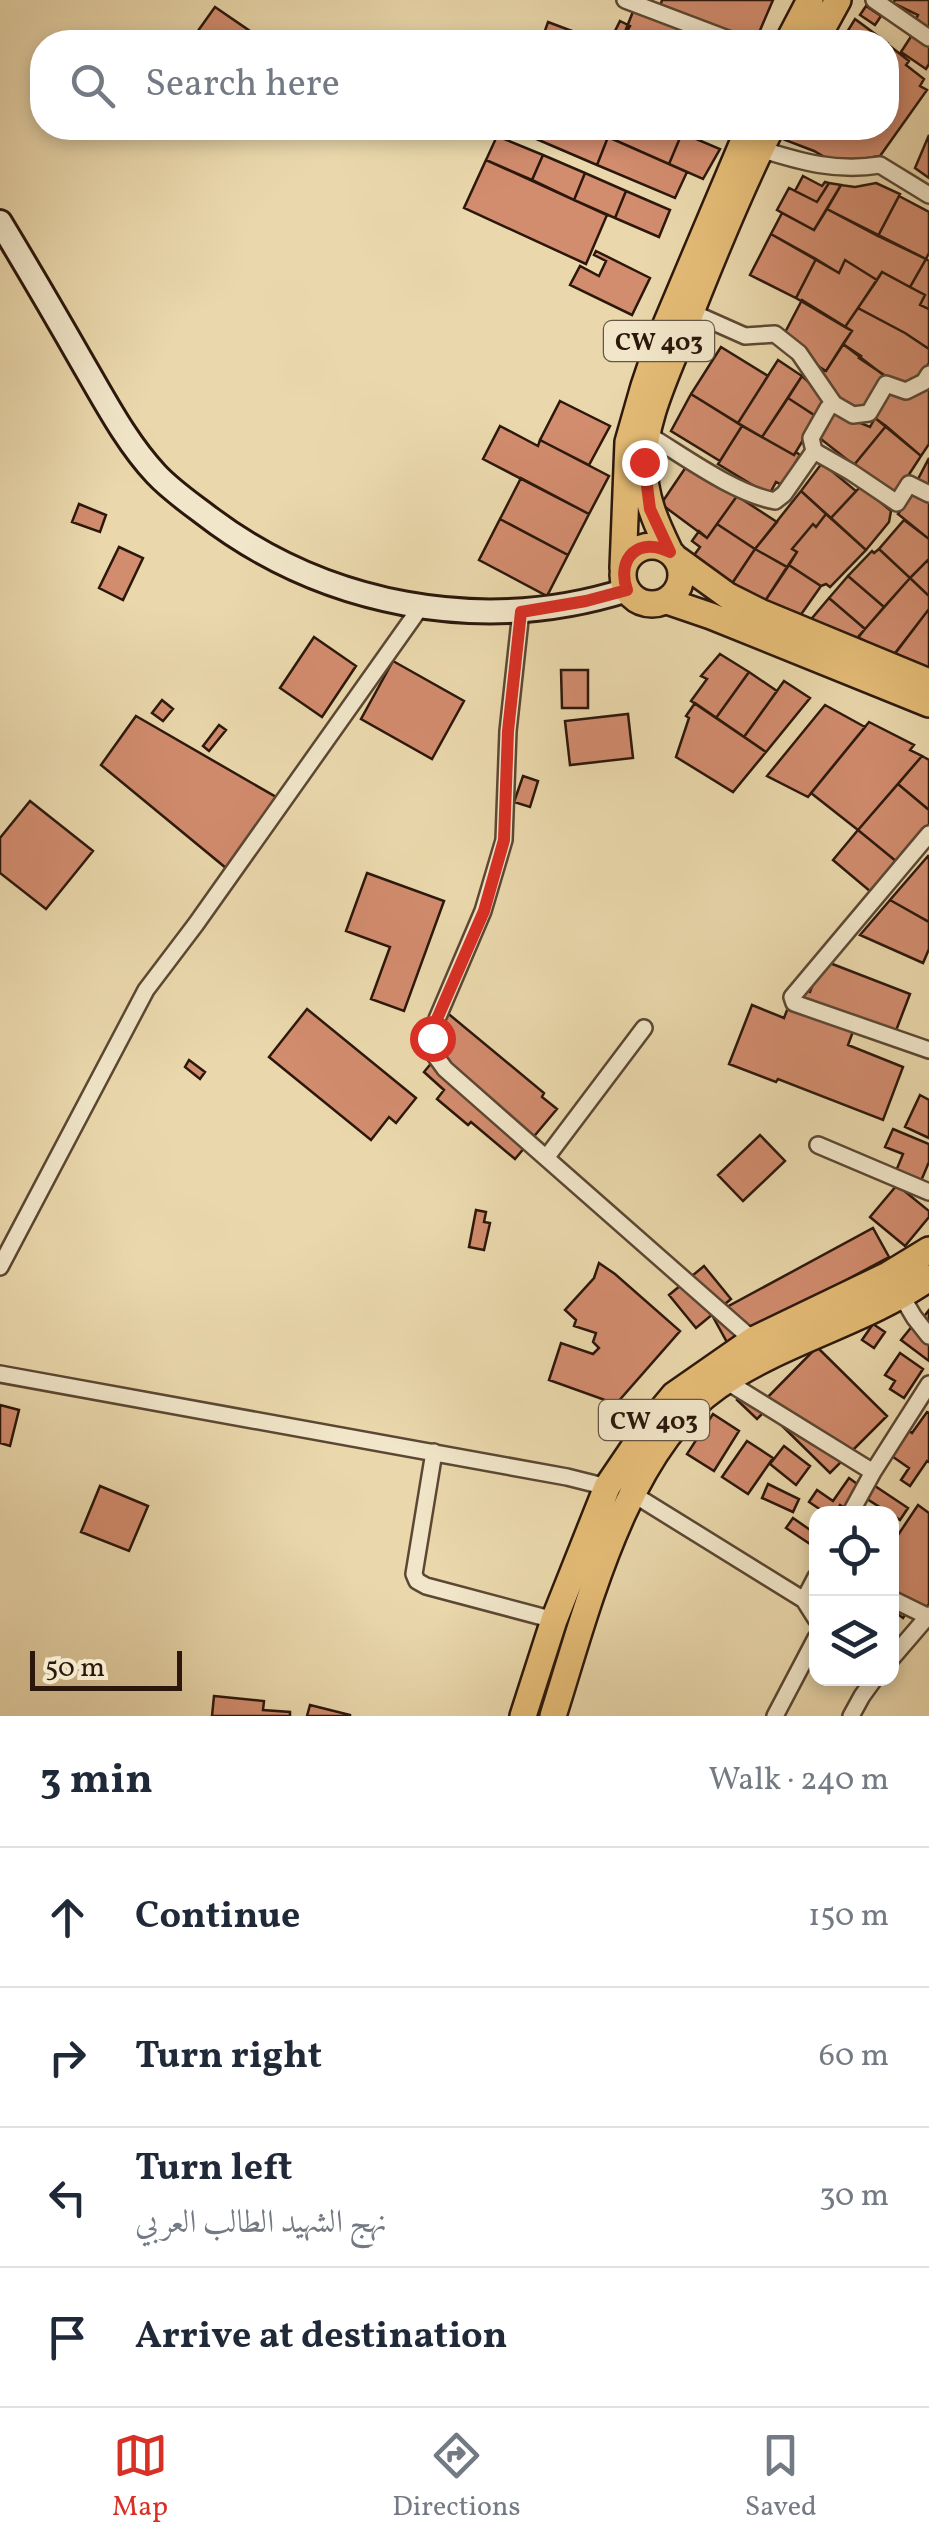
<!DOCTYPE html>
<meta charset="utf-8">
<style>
body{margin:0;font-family:Vollkorn,Amiri,serif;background:#f2f2f3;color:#1f2937}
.controls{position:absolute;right:30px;bottom:30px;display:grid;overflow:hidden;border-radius:20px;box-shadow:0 5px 15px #0003}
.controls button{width:90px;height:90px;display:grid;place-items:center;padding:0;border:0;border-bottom:2px solid #e0e1e3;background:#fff;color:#1f2937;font:50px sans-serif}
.scale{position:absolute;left:30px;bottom:25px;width:152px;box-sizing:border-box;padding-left:10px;border:5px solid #2b170b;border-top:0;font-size:28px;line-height:35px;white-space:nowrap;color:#2b170b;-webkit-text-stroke:8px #f1e6c9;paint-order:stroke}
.stop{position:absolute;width:30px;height:30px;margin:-22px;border:8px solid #d93025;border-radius:50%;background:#fff}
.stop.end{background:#d93025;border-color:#fff;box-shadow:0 2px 10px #0008}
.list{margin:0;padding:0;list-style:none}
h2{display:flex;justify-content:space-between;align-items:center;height:130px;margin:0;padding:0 40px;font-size:42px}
h2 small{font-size:32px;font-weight:400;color:#747a83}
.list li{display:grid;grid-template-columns:65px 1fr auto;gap:30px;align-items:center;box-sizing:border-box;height:140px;padding:0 40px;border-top:2px solid #e0e1e3}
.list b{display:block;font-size:38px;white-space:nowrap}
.list p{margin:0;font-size:32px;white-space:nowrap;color:#747a83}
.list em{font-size:32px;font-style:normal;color:#747a83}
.icon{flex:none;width:55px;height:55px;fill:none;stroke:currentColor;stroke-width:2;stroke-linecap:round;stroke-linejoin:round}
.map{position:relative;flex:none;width:929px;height:1716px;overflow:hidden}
.search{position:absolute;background:#fff;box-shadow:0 5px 15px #0003;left:30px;right:30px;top:30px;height:110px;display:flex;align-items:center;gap:25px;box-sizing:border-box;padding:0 35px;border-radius:40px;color:#747a83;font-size:38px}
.sheet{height:690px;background:#fff}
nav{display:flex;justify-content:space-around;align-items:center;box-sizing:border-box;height:140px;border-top:2px solid #e0e1e3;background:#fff;font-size:28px;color:#747a83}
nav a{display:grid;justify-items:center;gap:5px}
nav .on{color:#d93025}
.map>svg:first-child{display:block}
.building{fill:#d28c6e;stroke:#2b170b;stroke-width:2.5}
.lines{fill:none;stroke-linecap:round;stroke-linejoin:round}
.minor-casing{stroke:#5b4733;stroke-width:20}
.secondary-casing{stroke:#2b170b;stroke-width:28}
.primary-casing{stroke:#2b170b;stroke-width:30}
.minor{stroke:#f1e6c9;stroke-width:15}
.secondary{stroke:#f1e6c9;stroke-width:22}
.primary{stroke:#e5bc76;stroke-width:25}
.route{stroke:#d93025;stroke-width:12}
.labels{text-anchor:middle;stroke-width:8;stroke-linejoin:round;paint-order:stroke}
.shield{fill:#f1e6c9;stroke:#654;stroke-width:2.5}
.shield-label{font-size:25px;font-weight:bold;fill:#2b170b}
</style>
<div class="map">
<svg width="929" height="1716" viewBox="0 0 929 1716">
<rect width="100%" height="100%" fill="#ead8ac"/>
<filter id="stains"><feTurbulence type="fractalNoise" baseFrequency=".002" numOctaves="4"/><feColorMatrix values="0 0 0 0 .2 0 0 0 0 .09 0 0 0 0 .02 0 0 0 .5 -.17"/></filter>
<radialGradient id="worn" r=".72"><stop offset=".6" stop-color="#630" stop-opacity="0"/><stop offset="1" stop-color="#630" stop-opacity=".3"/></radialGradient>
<path class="building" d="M662,0H773L755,42L660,7Z
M895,0H929V29L916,19L918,15L893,3Z
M866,6L881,16L875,25L860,15Z
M215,7L266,42H190Z
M634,9L716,42H621Z
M855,19L886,42H841Z
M620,21L630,26L621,42H617L611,39Z
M548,22L572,31L568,42H541Z
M572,31L593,40L592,42H568Z
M912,35L929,46V64L926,69L901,52Z
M886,43L909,61L906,65L924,79L920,86L927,90L880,156L849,161L828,159L814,151L785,140L793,128H886Z
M530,128H587L608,137L597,165L527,135Z
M587,128H623L617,141Z
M623,128H669L682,133L669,164L617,141Z
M682,133L720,149L703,179L669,164Z
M929,135V178L915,168Z
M497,136L543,155L532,180L486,160Z
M608,137L687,172L675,198L597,165Z
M543,155L585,173L574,200L532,180Z
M486,160L607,215L586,264L464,208Z
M585,173L626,191L615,218L574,200Z
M803,176L822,186L825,182L829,183L817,202L795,191Z
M829,183L841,185L814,230L777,210L789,188L817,202Z
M876,183L900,194L878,236L827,209L841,185L855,187Z
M626,191L670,210L659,237L615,218Z
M899,196L929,212V253L926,259L878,236Z
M827,209L926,259L910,287L882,272L877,280L845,260L839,273L771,234L782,213L814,230Z
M771,234L816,259L796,298L750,275Z
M596,251L650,278L632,315L570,285L580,266L599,276L606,261L594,255Z
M816,259L839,273L845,260L877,280L845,327L796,298Z
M926,259L929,261V309L920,305L925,295L910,287Z
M882,272L925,295L920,305L929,309V349L905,333L858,308Z
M802,300L852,331L826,371L780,342Z
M858,308L905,333L929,349V363L917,382L911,379L905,389L859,358L861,356L843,344L852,331L845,327Z
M843,344L886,377L867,408H851L832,396L815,379L822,370L826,371Z
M721,347L768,376L738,423L691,394Z
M778,360L802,376L762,437L738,423Z
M802,376L828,400L817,417L788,398Z
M929,386V444L921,456L875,418L885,402L880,399L887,389Z
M691,394L742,426L720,461L671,431Z
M788,398L817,417L794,455L762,437Z
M560,401L610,426L589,465L540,440Z
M831,411L870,427L875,418L886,426L854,465L817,436Z
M500,426L538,446L540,440L609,476L589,514L483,459Z
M742,426L794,455L796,452L800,455L782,485L776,482L769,495L718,464Z
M886,426L921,456L895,496L854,465Z
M929,458V488L917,481Z
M822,463L856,491L831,518L801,491Z
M688,464L737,496L707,538L661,504Z
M521,478L589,514L568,555L500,519Z
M861,486L891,511L889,522L866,550L831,518Z
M801,491L826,514L816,527L813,524L792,549L797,552L787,567L755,549Z
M915,491L929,500V539L898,514Z
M737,496L777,522L755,549L717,524Z
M79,504L106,515L100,532L72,522Z
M826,514L866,550L830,587L826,584L821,586L789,565L797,552L792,549L813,524L816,527Z
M500,519L568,555L547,596L479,560Z
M904,520L929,539V559L910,578L879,549Z
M717,524L755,549L731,585L708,569L710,567L699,560L698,562L692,558L700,547L692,541L699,531L707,538Z
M119,547L143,558L123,600L99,588Z
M755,549L787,567L763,604L731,585Z
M879,549L910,578L884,607L848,576L872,551L874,553Z
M929,559V596L910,578Z
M789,565L821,586L795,623L763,604Z
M848,576L884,607L865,629L829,598Z
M910,578L929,596V609L892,657L858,637Z
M829,598L865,629L851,647L808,623Z
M929,609V672L891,659Z
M314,637L356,666L322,717L280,688Z
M720,654L749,672L716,718L691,701L707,679L701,676Z
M393,661L464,701L432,759L361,719Z
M561,670H588V708H562Z
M749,672L777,691L744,737L716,718Z
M784,681L810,698L766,752L744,737Z
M162,700L173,709L163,721L152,713Z
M695,703L766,752L733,792L676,757L689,718L686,716Z
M825,705L865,727L808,797L767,776Z
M628,714L633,758L570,765L565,721Z
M136,716L283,801L237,865L226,868L101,765Z
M869,722L914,745L910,750L922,756L858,830L811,793Z
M219,725L226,730L209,751L203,746Z
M922,756L929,760V810L898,784Z
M523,776L538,781L530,807L514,802Z
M898,784L929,810V824L897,862L858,830Z
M30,801L93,851L46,909L0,873V838Z
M858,830L897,862L871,892L833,860Z
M928,856L929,857V922L890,900Z
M367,873L444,901L404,1011L371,999L390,947L346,931Z
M890,900L929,922V949L923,963L860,935Z
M822,960L910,994L892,1041L855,1026L848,1045L903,1067L883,1120L778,1079L776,1082L729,1064L752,1005L784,1018L796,987L810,992Z
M439,1006L544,1093L542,1097L557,1109L515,1159L471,1122L468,1125L437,1099L444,1090L424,1072L447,1044L423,1025Z
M307,1009L416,1098L396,1123L389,1117L371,1140L269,1057Z
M189,1060L205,1072L200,1079L185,1067Z
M920,1095L929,1100V1138L905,1127Z
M893,1129L929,1144V1162L921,1181L896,1171L903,1154L885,1147Z
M760,1135L785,1161L743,1201L718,1175Z
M897,1185L929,1211V1217L905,1246L870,1217Z
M476,1210L486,1212L484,1222L490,1223L484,1250L469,1247Z
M873,1228L889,1257L728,1344L712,1315Z
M599,1263L615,1274L680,1331L616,1404L549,1380L561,1343L593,1354L599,1348L593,1342L596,1333L574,1326L576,1320L565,1310L594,1278Z
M704,1266L731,1299L696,1328L669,1295Z
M929,1310V1361L901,1340L917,1320L919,1323Z
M873,1324L885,1332L874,1348L862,1340Z
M817,1347L887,1416L830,1473L766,1410L757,1419L737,1400L750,1387L764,1401Z
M900,1353L923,1369L904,1398L890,1389L895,1381L885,1375Z
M0,1405L19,1410L10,1446L0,1443Z
M927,1412L929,1413V1462L927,1461L910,1486L901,1480L909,1468L886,1452L903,1427L912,1433Z
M713,1414L739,1431L714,1471L687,1454Z
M747,1441L773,1458L748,1494L722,1477Z
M784,1446L810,1466L796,1485L770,1464Z
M849,1478L860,1486L845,1508L840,1505L835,1514H827L809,1502L817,1490L833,1501Z
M768,1484L799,1499L793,1512L762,1498Z
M872,1484L908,1508L900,1520L864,1497Z
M100,1486L148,1506L129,1551L81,1532Z
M918,1505L929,1513V1604L920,1617L909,1609L903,1618L892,1610L896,1604L892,1601V1554L896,1548L892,1544Z
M793,1518L816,1534L810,1544L786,1528Z
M214,1696L264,1701L263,1710L290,1712V1716H212Z
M310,1705L350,1715V1716H307Z"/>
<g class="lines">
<g class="minor-casing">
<path id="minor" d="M625,0L736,42
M874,0L929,38
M760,149C801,162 837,172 880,165L929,195
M691,312L745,336L775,334L799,353L834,404L853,415L869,413L886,384L906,391L924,382L929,374
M647,434C684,456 733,493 775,501L784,494L814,451L851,472L897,503L909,484L929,494
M814,451L811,438L828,408L834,404
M521,611L508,731L504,840L483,911L437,1019L432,1038L434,1054L445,1069L753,1340
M929,834L792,997L794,1003L929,1050
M818,1145L929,1192
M546,1158L644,1028
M0,1267L146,990L196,924L420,608
M901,1295L914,1317L929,1336
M0,1374L567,1477L607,1487
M726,1381L873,1472
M434,1452L414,1574L417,1581L426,1586L554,1620
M633,1494L804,1600L816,1619
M850,1514L873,1472L929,1384
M892,1599L929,1617
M804,1600L816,1577
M892,1658L929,1615
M775,1716L816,1638
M851,1716L862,1696L875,1678"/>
</g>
<g class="secondary-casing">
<path id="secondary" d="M0,222C29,270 57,318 85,367C106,403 127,443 156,474C170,489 187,501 203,513C323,606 482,636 627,590"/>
</g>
<g class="primary-casing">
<path id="primary" d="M788,42L810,0
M815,42L838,0
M623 575a29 29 0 1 1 58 0a29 29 0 1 1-58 0Z
M670,552C656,523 644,497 644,464C644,421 665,379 680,340C708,268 737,196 771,128
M677,559L728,596L760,612L929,682
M623,568L628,442L644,386L661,336L749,128
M667,601L711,616L929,704
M523,1716L554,1620L607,1487L649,1425L674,1395L753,1340L888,1275L929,1250
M553,1716C586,1613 625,1450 718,1386C783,1341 864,1323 929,1278"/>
</g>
<use href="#minor" class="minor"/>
<use href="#secondary" class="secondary"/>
<use href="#primary" class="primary"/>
</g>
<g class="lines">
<path class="route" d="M432,1038L437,1019L484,911L504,840L508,731L521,612L586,601L627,590C616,558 639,536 670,552L650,509L644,462"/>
</g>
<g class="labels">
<g class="shield">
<rect x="604" y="321" width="110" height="40" rx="8"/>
<rect x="599" y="1400" width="110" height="40" rx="8"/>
</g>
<g class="shield-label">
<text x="659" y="350">CW 403</text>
<text x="654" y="1429">CW 403</text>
</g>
</g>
<rect width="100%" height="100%" filter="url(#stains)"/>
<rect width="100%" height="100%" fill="url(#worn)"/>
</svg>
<div class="controls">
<button><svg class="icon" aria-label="locate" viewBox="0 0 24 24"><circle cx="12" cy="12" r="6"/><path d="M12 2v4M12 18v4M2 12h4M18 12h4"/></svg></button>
<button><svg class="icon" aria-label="layers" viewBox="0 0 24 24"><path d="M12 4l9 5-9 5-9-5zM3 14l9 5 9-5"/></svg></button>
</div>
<div class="scale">50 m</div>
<div class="stop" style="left:432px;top:1038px"></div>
<div class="stop end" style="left:644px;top:462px"></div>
<div class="search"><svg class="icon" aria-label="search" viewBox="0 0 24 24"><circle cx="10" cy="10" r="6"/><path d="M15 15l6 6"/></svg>Search here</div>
</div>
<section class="sheet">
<h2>3 min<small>Walk · 240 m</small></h2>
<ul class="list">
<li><svg class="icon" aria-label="ahead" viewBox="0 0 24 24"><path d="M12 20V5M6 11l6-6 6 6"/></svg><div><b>Continue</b></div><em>150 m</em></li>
<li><svg class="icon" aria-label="right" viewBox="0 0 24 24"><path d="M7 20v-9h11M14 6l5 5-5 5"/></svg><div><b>Turn right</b></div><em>60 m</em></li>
<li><svg class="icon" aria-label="left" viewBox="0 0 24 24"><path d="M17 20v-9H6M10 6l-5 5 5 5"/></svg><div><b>Turn left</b><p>نهج الشهيد الطالب العربي</p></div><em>30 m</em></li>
<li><svg class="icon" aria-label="arrive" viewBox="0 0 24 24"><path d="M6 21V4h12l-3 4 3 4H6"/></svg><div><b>Arrive at destination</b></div></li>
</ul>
</section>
<nav>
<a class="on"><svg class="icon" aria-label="map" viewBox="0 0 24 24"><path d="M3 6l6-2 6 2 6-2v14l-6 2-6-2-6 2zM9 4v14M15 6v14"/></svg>Map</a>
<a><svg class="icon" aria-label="directions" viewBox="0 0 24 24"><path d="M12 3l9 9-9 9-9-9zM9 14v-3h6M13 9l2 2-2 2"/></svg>Directions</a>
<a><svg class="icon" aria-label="saved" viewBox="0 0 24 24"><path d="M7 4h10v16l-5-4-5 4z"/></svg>Saved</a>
</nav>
